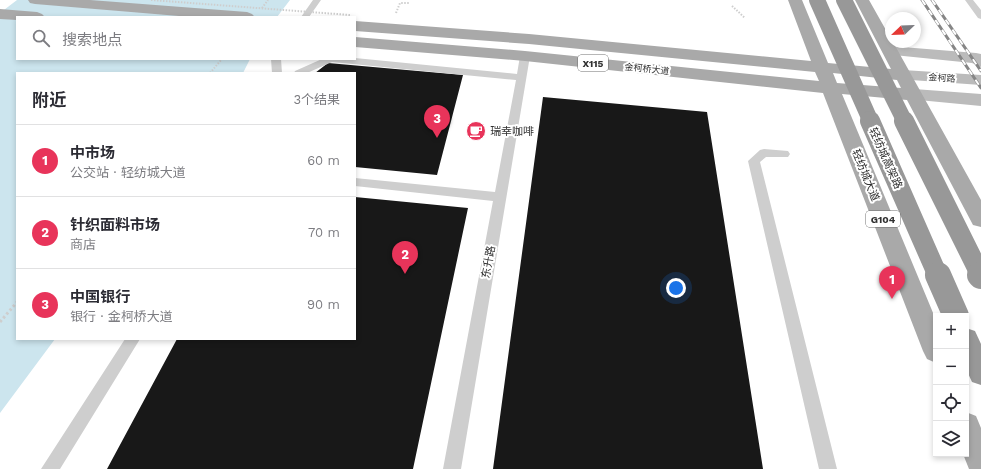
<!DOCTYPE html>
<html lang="zh">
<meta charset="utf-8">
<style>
body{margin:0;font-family:"Work Sans","Noto Sans SC",sans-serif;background:#f2f2f3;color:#2b2b33}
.controls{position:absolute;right:12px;bottom:12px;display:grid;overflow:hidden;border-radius:0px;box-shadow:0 2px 6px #0003}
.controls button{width:36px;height:36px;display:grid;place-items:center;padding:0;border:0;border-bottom:1px solid #e1e1e2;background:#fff;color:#2b2b33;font:20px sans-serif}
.compass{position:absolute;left:885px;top:12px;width:36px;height:36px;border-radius:50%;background:#fff;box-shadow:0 2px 6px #0003;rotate:247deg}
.you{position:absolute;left:676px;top:288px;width:14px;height:14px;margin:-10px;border:3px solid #fff;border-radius:50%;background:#1a73e8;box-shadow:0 0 0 6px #1a73e833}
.badge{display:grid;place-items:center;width:26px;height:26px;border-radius:50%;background:#e8345a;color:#fff;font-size:13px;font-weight:700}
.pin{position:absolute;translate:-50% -33px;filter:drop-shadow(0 1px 2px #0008)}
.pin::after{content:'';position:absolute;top:21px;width:14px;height:12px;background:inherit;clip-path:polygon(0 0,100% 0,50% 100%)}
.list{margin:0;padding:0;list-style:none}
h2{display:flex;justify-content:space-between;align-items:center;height:52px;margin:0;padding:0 16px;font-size:17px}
h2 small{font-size:13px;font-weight:400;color:#7c7c81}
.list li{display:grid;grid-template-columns:26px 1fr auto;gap:12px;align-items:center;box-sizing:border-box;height:72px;padding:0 16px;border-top:1px solid #e1e1e2}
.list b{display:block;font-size:15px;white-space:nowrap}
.list p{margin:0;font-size:13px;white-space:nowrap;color:#7c7c81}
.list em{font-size:13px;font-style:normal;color:#7c7c81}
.icon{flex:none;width:22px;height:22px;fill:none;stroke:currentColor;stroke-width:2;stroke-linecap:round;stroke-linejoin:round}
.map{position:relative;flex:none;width:981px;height:469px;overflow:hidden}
.search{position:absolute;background:#fff;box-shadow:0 2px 6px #0003;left:16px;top:16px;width:340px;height:44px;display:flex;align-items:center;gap:10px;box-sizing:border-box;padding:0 14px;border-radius:0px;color:#7c7c81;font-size:15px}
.panel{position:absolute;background:#fff;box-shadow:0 2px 6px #0003;left:16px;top:72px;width:340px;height:268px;border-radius:0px}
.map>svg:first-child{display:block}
.water{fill:#cce5ee}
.building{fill:#181818}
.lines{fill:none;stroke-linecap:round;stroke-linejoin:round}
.path-far1{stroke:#cecece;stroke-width:2;stroke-dasharray:1.5 1.5;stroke-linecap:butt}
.path{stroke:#cecece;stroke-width:3;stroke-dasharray:2.5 2.5;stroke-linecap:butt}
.lane{fill:#cecece;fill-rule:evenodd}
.secondary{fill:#bbb;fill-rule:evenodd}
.primary{fill:#a9a9a9;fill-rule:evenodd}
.highway{fill:#989898;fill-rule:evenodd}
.rail-casing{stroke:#868686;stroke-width:3}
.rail{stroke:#fff;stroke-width:2;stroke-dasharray:6;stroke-linecap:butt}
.path-bridge{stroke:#cecece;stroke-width:2;stroke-dasharray:1.5 1.5;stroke-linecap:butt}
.highway-bridge-far2{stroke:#989898;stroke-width:16}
.highway-bridge-far1{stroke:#989898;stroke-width:20}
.highway-bridge{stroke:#989898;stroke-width:26}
.labels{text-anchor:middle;stroke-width:4;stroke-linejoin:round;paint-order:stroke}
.far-street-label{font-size:9px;fill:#313131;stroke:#fff}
.shield{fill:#fff;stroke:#6f6f6f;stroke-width:1}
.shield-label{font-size:10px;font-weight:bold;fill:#313131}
.poi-label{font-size:11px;fill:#313131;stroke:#fff;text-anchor:start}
.street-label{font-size:11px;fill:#313131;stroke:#fff}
</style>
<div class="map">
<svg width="981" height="469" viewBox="0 0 981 469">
<rect width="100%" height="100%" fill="#fff"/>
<path class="water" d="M17,0H290L277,17H17V59H250L243,73H17V339H55L0,413V13Z"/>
<path class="building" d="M328,63L463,75L437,175L355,167V73H315Z
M543,97L707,112L763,469H493Z
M355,197L468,208L413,469H107L177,339H355Z"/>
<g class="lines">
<path class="path-far1" d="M732,6L745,18
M262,8L268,0
M396,13L400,3H410
M210,73L222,59"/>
<path class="path" d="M0,322L17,302"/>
<path class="lane" d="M313,0H321L309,17H301Z
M965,0H973L981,10V19L978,18Z
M525,53L530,56L461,469H443L493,201L355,186V178L495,192L516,80L332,62L307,73H294L295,71L322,59L355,58L517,74L520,56Z
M271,59H281L282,73H272Z
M764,149L788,151L790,154L788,157H766L760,162L837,469H819L748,161L760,150Z
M125,339H140L60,469H41Z"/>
<path class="secondary" d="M890,46L976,53L981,54V67L972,63L884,54L882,51L884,48Z
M903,70L981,75V85L897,79L895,75L897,71Z
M914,89L981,94V106L908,99L905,95L908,91Z"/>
<path class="primary" d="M28,0H90L247,12L252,14L255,17H191L35,4L30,3Z
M788,0H802L828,63L891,69L855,0H869L891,39V42H893L981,200V227L973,225L907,100L842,94L936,320V363L927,359L923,351L823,93L525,61L355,47V37L525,51L819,81L815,72L529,44L355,31V21L529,34L811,61ZM833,73L897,80L901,88L837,83Z
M0,9L37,12L42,14L45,17H17V20L0,19Z
M966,412L976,416L981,428V469H969L963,454H966Z"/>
<path class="highway" d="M966,328L975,331L981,344V385L972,382L966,369Z"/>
<g class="rail-casing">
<path id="rail" d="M922,0L981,88
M932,0L981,71"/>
</g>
<use href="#rail" class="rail"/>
<path class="path-bridge" d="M151,0L350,15"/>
<path class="highway-bridge-far2" d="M817,0L871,122
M844,0L905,122"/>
<path class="highway-bridge-far1" d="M870,121L938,276
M904,121L981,276"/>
<path class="highway-bridge" d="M938,275L956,316
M980,275L981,276"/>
</g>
<defs>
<g id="cafe-disc" transform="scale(1)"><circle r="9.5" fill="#e8345a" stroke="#fff"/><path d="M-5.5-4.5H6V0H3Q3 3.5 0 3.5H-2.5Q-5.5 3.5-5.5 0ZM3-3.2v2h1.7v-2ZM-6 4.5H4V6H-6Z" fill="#fff"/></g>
</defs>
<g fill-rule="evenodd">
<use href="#cafe-disc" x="476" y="131"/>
</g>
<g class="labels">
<g class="far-street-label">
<text transform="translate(647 69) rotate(6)" y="3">金柯桥大道</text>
<text transform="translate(942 78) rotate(4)" y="3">金柯路</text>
</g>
<g class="shield">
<rect x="578" y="55" width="30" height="16" rx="3"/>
<rect x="866" y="211" width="34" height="16" rx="3"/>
</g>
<g class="shield-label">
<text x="593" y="67">X115</text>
<text x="883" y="223">G104</text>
</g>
<g class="poi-label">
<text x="490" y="135">瑞幸咖啡</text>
</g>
<g class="street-label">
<text transform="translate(886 158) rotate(66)" y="4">轻纺城高架路</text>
<text transform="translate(866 175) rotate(68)" y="4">轻纺城大道</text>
<text transform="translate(488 262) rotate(-80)" y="4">东升路</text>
</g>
</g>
</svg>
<div class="controls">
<button>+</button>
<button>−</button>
<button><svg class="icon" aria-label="locate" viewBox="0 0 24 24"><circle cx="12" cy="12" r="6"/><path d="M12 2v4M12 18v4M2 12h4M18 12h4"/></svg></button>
<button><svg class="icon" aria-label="layers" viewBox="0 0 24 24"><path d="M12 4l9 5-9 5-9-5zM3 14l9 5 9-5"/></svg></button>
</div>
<svg class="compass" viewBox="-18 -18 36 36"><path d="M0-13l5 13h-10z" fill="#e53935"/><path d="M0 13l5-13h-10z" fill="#7c7c81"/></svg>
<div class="you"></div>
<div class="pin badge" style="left:892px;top:299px">1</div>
<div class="pin badge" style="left:405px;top:274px">2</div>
<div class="pin badge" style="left:437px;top:138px">3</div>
<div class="search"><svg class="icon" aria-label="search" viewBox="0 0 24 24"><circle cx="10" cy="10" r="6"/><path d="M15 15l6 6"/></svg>搜索地点</div>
<section class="panel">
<h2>附近<small>3个结果</small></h2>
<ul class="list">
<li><span class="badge">1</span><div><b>中市场</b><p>公交站 · 轻纺城大道</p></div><em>60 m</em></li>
<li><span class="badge">2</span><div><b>针织面料市场</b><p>商店</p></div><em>70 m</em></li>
<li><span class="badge">3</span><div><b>中国银行</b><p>银行 · 金柯桥大道</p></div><em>90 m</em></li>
</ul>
</section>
</div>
